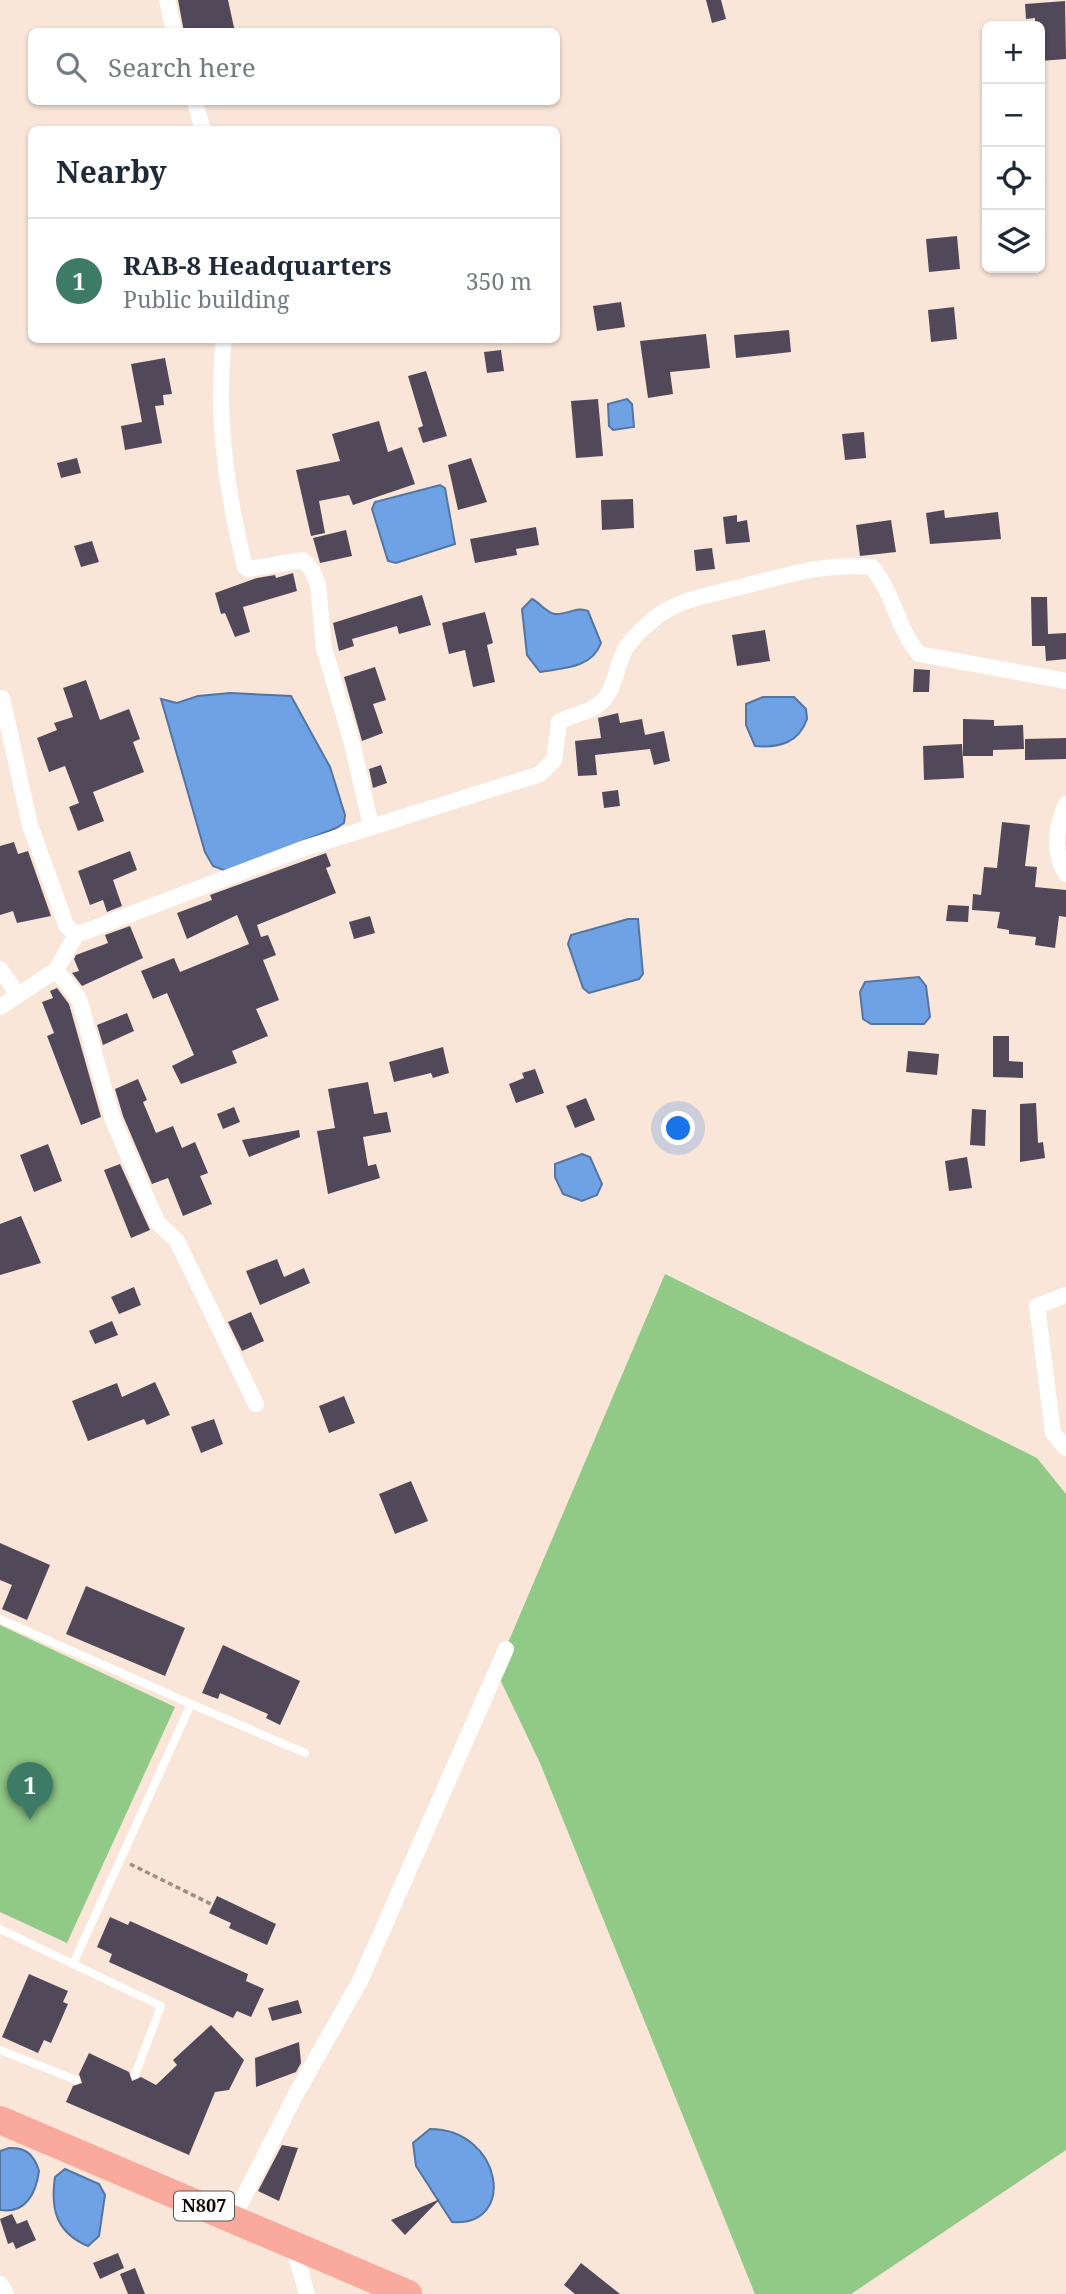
<!DOCTYPE html>
<meta charset="utf-8">
<style>
body{margin:0;font-family:"Noto Serif",serif;background:#f2f2f3;color:#1f2937}
.controls{position:absolute;right:21px;top:21px;display:grid;overflow:hidden;border-radius:10px;box-shadow:0 2px 5px #0004}
.controls button{width:63px;height:63px;display:grid;place-items:center;padding:0;border:0;border-bottom:2px solid #e0e1e3;background:#fff;color:#1f2937;font:35px sans-serif}
.you{position:absolute;left:679px;top:1129px;width:24px;height:24px;margin:-18px;border:5px solid #fff;border-radius:50%;background:#1a73e8;box-shadow:0 0 0 10px #1a73e833}
.badge{display:grid;place-items:center;width:46px;height:46px;border-radius:50%;background:#3d7b67;color:#fff;font-size:23px;font-weight:700}
.pin{position:absolute;translate:-50% -58px;filter:drop-shadow(0 2px 4px #0008)}
.pin::after{content:'';position:absolute;top:37px;width:24px;height:21px;background:inherit;clip-path:polygon(0 0,100% 0,50% 100%)}
.list{margin:0;padding:0;list-style:none}
h2{display:flex;justify-content:space-between;align-items:center;height:91px;margin:0;padding:0 28px;font-size:30px}
h2 small{font-size:23px;font-weight:400;color:#747a83}
.list li{display:grid;grid-template-columns:46px 1fr auto;gap:21px;align-items:center;box-sizing:border-box;height:126px;padding:0 28px;border-top:2px solid #e0e1e3}
.list b{display:block;font-size:26px;white-space:nowrap}
.list p{margin:0;font-size:23px;white-space:nowrap;color:#747a83}
.list em{font-size:23px;font-style:normal;color:#747a83}
.icon{flex:none;width:38px;height:38px;fill:none;stroke:currentColor;stroke-width:2;stroke-linecap:round;stroke-linejoin:round}
.map{position:relative;flex:none;width:1066px;height:2294px;overflow:hidden}
.search{position:absolute;background:#fff;box-shadow:0 2px 5px #0004;left:28px;top:28px;width:532px;height:77px;display:flex;align-items:center;gap:18px;box-sizing:border-box;padding:0 24px;border-radius:10px;color:#747a83;font-size:26px}
.panel{position:absolute;background:#fff;box-shadow:0 2px 5px #0004;left:28px;top:126px;width:532px;height:217px;border-radius:10px}
.map>svg:first-child{display:block}
.green{fill:#91c986}
.water{fill:#6ea2e5;stroke:#5275a2;stroke-width:2}
.building{fill:#514959}
.lines{fill:none;stroke-linecap:round;stroke-linejoin:round}
.path{stroke:#9d8e85;stroke-width:3.5;stroke-dasharray:5 3.5;stroke-linecap:butt}
.lane{stroke:#fff;stroke-width:8}
.street{stroke:#fff;stroke-width:16}
.highway{stroke:#faaa9d;stroke-width:28}
.labels{text-anchor:middle;stroke-width:7;stroke-linejoin:round;paint-order:stroke}
.shield{fill:#fff;stroke:#585451;stroke-width:2}
.shield-label{font-size:18px;font-weight:bold;fill:#110b07}
</style>
<div class="map">
<svg width="1066" height="2294" viewBox="0 0 1066 2294">
<rect width="100%" height="100%" fill="#fae5d9"/>
<path class="green" d="M665,1274L1037,1458L1066,1494V2150L851,2294H755L540,1763L496,1671Z
M0,1625L175,1707L67,1943L0,1912Z"/>
<path class="water" d="M627,399L632,404L634,427L613,430L609,426L608,404Z
M440,485L445,488L455,544L396,563L388,561L372,509L375,502Z
M532,599C540,603 547,613 555,614C568,615 576,606 588,611L601,643C592,668 564,668 540,672L527,655L522,609Z
M230,693L291,696L330,767L345,815L344,823L336,828L226,871L213,866L205,852L161,699L177,703L198,696Z
M763,697H794L806,709L807,719C799,743 779,748 755,746L746,725V704Z
M628,919H638L643,974L639,979L589,993L583,988L568,944L571,935Z
M919,977L926,986L930,1017L924,1024H871L863,1019L860,992L865,982Z
M582,1154L590,1157L602,1184L597,1195L582,1201L563,1194L555,1177V1164Z
M430,2129C502,2129 518,2227 452,2222L416,2166L413,2143Z
M9,2148C26,2147 34,2155 39,2171C36,2193 26,2214 0,2210V2151Z
M65,2169L99,2184L105,2195L99,2236L88,2246C57,2233 50,2210 55,2177Z"/>
<path class="building" d="M178,0H228L235,32H184Z
M706,0H721L726,19L712,23Z
M1065,1L1066,59L1040,61V26H1035V18L1026,19L1025,4Z
M957,236L960,269L929,272L926,239Z
M621,302L625,327L597,331L593,306Z
M954,307L957,339L931,342L928,310Z
M789,330L791,352L736,358L734,335Z
M706,334L710,368L670,372L673,394L648,398L640,341Z
M501,350L504,371L487,373L484,352Z
M165,358L172,394L163,395L164,405L155,406L162,443L125,450L121,426L142,422L131,364Z
M426,371L447,436L423,443L418,428L423,426L408,376Z
M598,399L603,456L576,458L571,401Z
M379,421L388,452L402,447L415,484L353,505L349,495L319,501L325,533L311,536L296,470L340,461L332,434Z
M864,432L866,458L845,460L842,434Z
M77,458L81,473L61,478L57,463Z
M471,458L487,502L458,510L448,465Z
M633,499L634,528L602,530L601,500Z
M944,510L945,518L998,512L1001,539L930,544L926,513Z
M737,515V522L747,520L750,542L726,544L723,517Z
M891,520L896,552L860,556L856,525Z
M536,527L539,545L516,549L517,555L475,563L470,539Z
M346,530L352,556L320,563L313,538Z
M92,541L99,562L81,567L74,546Z
M712,548L715,569L696,571L694,550Z
M293,573L297,591L243,607L250,632L235,637L225,613L221,614L215,593L257,578L275,575L276,578Z
M422,595L431,625L399,634L397,626L352,639L354,646L339,651L333,623Z
M1031,597H1047L1048,634L1066,633V659L1046,661L1045,646H1032Z
M485,612L493,643L487,645L495,682L473,687L465,650L449,654L442,623Z
M765,630L770,661L737,666L732,635Z
M375,667L386,700L373,704L383,733L362,741L344,677Z
M914,669L930,670L929,692H913Z
M86,680L100,720L129,709L140,739L133,742L144,772L93,792L104,821L78,831L69,807L79,803L65,766L49,772L37,738L57,730L54,723L73,717L63,688Z
M618,713L620,723L642,719L645,735L664,731L670,761L654,765L650,749L595,755L597,775L578,776L575,741L601,738L598,718Z
M963,719L994,720V726L1023,725L1024,749L993,750V756H963Z
M1066,738V759L1025,760V739Z
M962,744L964,778L924,780L923,746Z
M381,765L387,783L373,788L369,769Z
M618,790L620,806L604,808L602,792Z
M1002,822L1030,825L1025,866L1037,867L1035,887L1066,890V917L1059,916L1055,948L1035,945L1036,937L1009,934V930L997,928L1000,912L972,910L973,894L981,895L984,867L997,868Z
M14,842L18,854L28,851L51,916L17,923L13,911L0,915V846Z
M130,851L137,870L113,880L122,906L107,912L103,900L90,905L78,871Z
M326,853L331,866L326,868L336,893L257,925L261,937L268,935L276,955L263,960L279,1000L256,1009L268,1036L232,1051L237,1063L181,1084L172,1066L194,1055L167,993L153,999L141,971L174,958L180,972L249,944L237,915L187,939L177,913L212,900L210,895Z
M948,905L969,906L968,922L946,921Z
M370,916L375,933L354,939L349,922Z
M130,926L143,958L82,986L72,973L79,971L74,959L76,955L108,943L105,935Z
M57,988L69,1004L101,1117L81,1125L47,1036L54,1033L42,1002L53,998L50,991Z
M127,1013L134,1031L103,1045L97,1025Z
M993,1036H1009V1061L1023,1062V1078L993,1077Z
M443,1047L449,1073L433,1078L431,1073L394,1082L389,1062Z
M908,1051L939,1054L937,1075L906,1072Z
M535,1069L544,1093L516,1103L509,1084L524,1078L522,1073Z
M138,1079L147,1100L143,1102L156,1133L173,1126L182,1148L195,1142L208,1173L200,1176L212,1204L183,1216L168,1178L152,1184L123,1116L115,1089Z
M368,1082L374,1114L387,1112L391,1132L363,1137L368,1166L376,1164L380,1178L328,1194L317,1131L335,1128L328,1089Z
M586,1098L595,1120L575,1128L566,1106Z
M1036,1103L1038,1143L1043,1142L1045,1158L1020,1162V1104Z
M234,1107L240,1122L223,1129L217,1114Z
M972,1109L986,1110L985,1146L970,1145Z
M299,1130L300,1137L249,1157L242,1140Z
M48,1144L62,1181L34,1192L20,1155Z
M967,1157L972,1188L949,1191L945,1161Z
M120,1164L150,1230L131,1238L104,1170Z
M21,1216L41,1263L0,1275V1224Z
M277,1259L284,1277L304,1268L310,1283L260,1305L246,1271Z
M134,1287L141,1305L119,1314L111,1297Z
M251,1312L264,1341L242,1351L228,1322Z
M112,1321L118,1335L95,1344L89,1331Z
M155,1382L170,1415L147,1425L144,1419L88,1441L72,1401L117,1383L122,1397Z
M344,1396L355,1423L329,1433L319,1406Z
M214,1419L223,1444L201,1453L191,1427Z
M411,1481L428,1521L395,1534L379,1494Z
M0,1543L50,1565L27,1620L2,1609L12,1585L0,1580Z
M86,1586L185,1628L165,1676L66,1634Z
M223,1645L300,1681L280,1725L266,1718L268,1714L220,1693L218,1699L202,1693Z
M217,1896L276,1924L267,1945L229,1928L231,1923L209,1913Z
M110,1917L128,1925L130,1921L248,1974L246,1981L264,1989L251,2017L237,2011L233,2018L109,1962L112,1954L97,1947Z
M29,1974L68,1991L63,2002L68,2004L51,2043L44,2040L38,2053L2,2037Z
M298,2000L302,2013L272,2021L268,2008Z
M211,2025L244,2060L229,2090L215,2092L189,2155L66,2102L73,2086L82,2083L79,2074L89,2053L129,2072L132,2081L141,2077L156,2085L177,2065L173,2060Z
M299,2042L301,2063L296,2072L256,2087L255,2058Z
M282,2145L298,2148L279,2201L258,2191Z
M440,2199L405,2235L391,2220Z
M12,2214L17,2224L27,2220L36,2240L16,2249L13,2242L8,2244L0,2219Z
M118,2253L124,2268L100,2279L93,2263Z
M581,2263L620,2294H575L564,2285Z
M135,2268L145,2294H128L120,2274Z"/>
<g class="lines">
<path class="path" d="M130,1864L213,1905"/>
<path class="lane" d="M0,1619L191,1704L73,1964L0,1929
M191,1704L305,1753
M73,1964L161,2006L135,2075
M0,2050L76,2080"/>
<path class="street" d="M167,0L174,32
M195,102L203,130
M224,340C215,416 227,493 245,567L249,569L303,560L312,570L318,585L324,648L352,743L371,826
M2,698L30,825L66,925L76,935
M1066,804C1056,827 1052,852 1066,874
M0,969L18,995
M56,970L76,935L302,849L540,774L554,760L559,722C571,714 587,714 598,705C616,692 615,666 626,648C631,640 640,631 648,624C674,599 707,596 741,587C788,575 822,563 872,567C894,594 897,628 919,654L1066,681
M0,1007L56,970L79,999L113,1120L157,1222L177,1241L256,1404
M1066,1295L1037,1306L1053,1433L1066,1448
M233,2218L296,2094L360,1981L506,1649
M292,2243L307,2294
M0,2284L6,2294"/>
<path class="highway" d="M0,2120L408,2294"/>
</g>
<g class="labels">
<rect class="shield" x="174" y="2191.5" width="60" height="29" rx="5"/>
<g class="shield-label">
<text x="204" y="2212">N807</text>
</g>
</g>
</svg>
<div class="controls">
<button>+</button>
<button>−</button>
<button><svg class="icon" aria-label="locate" viewBox="0 0 24 24"><circle cx="12" cy="12" r="6"/><path d="M12 2v4M12 18v4M2 12h4M18 12h4"/></svg></button>
<button><svg class="icon" aria-label="layers" viewBox="0 0 24 24"><path d="M12 4l9 5-9 5-9-5zM3 14l9 5 9-5"/></svg></button>
</div>
<div class="you"></div>
<div class="pin badge" style="left:30px;top:1820px">1</div>
<div class="search"><svg class="icon" aria-label="search" viewBox="0 0 24 24"><circle cx="10" cy="10" r="6"/><path d="M15 15l6 6"/></svg>Search here</div>
<section class="panel">
<h2>Nearby<small></small></h2>
<ul class="list">
<li><span class="badge">1</span><div><b>RAB-8 Headquarters</b><p>Public building</p></div><em>350 m</em></li>
</ul>
</section>
</div>
